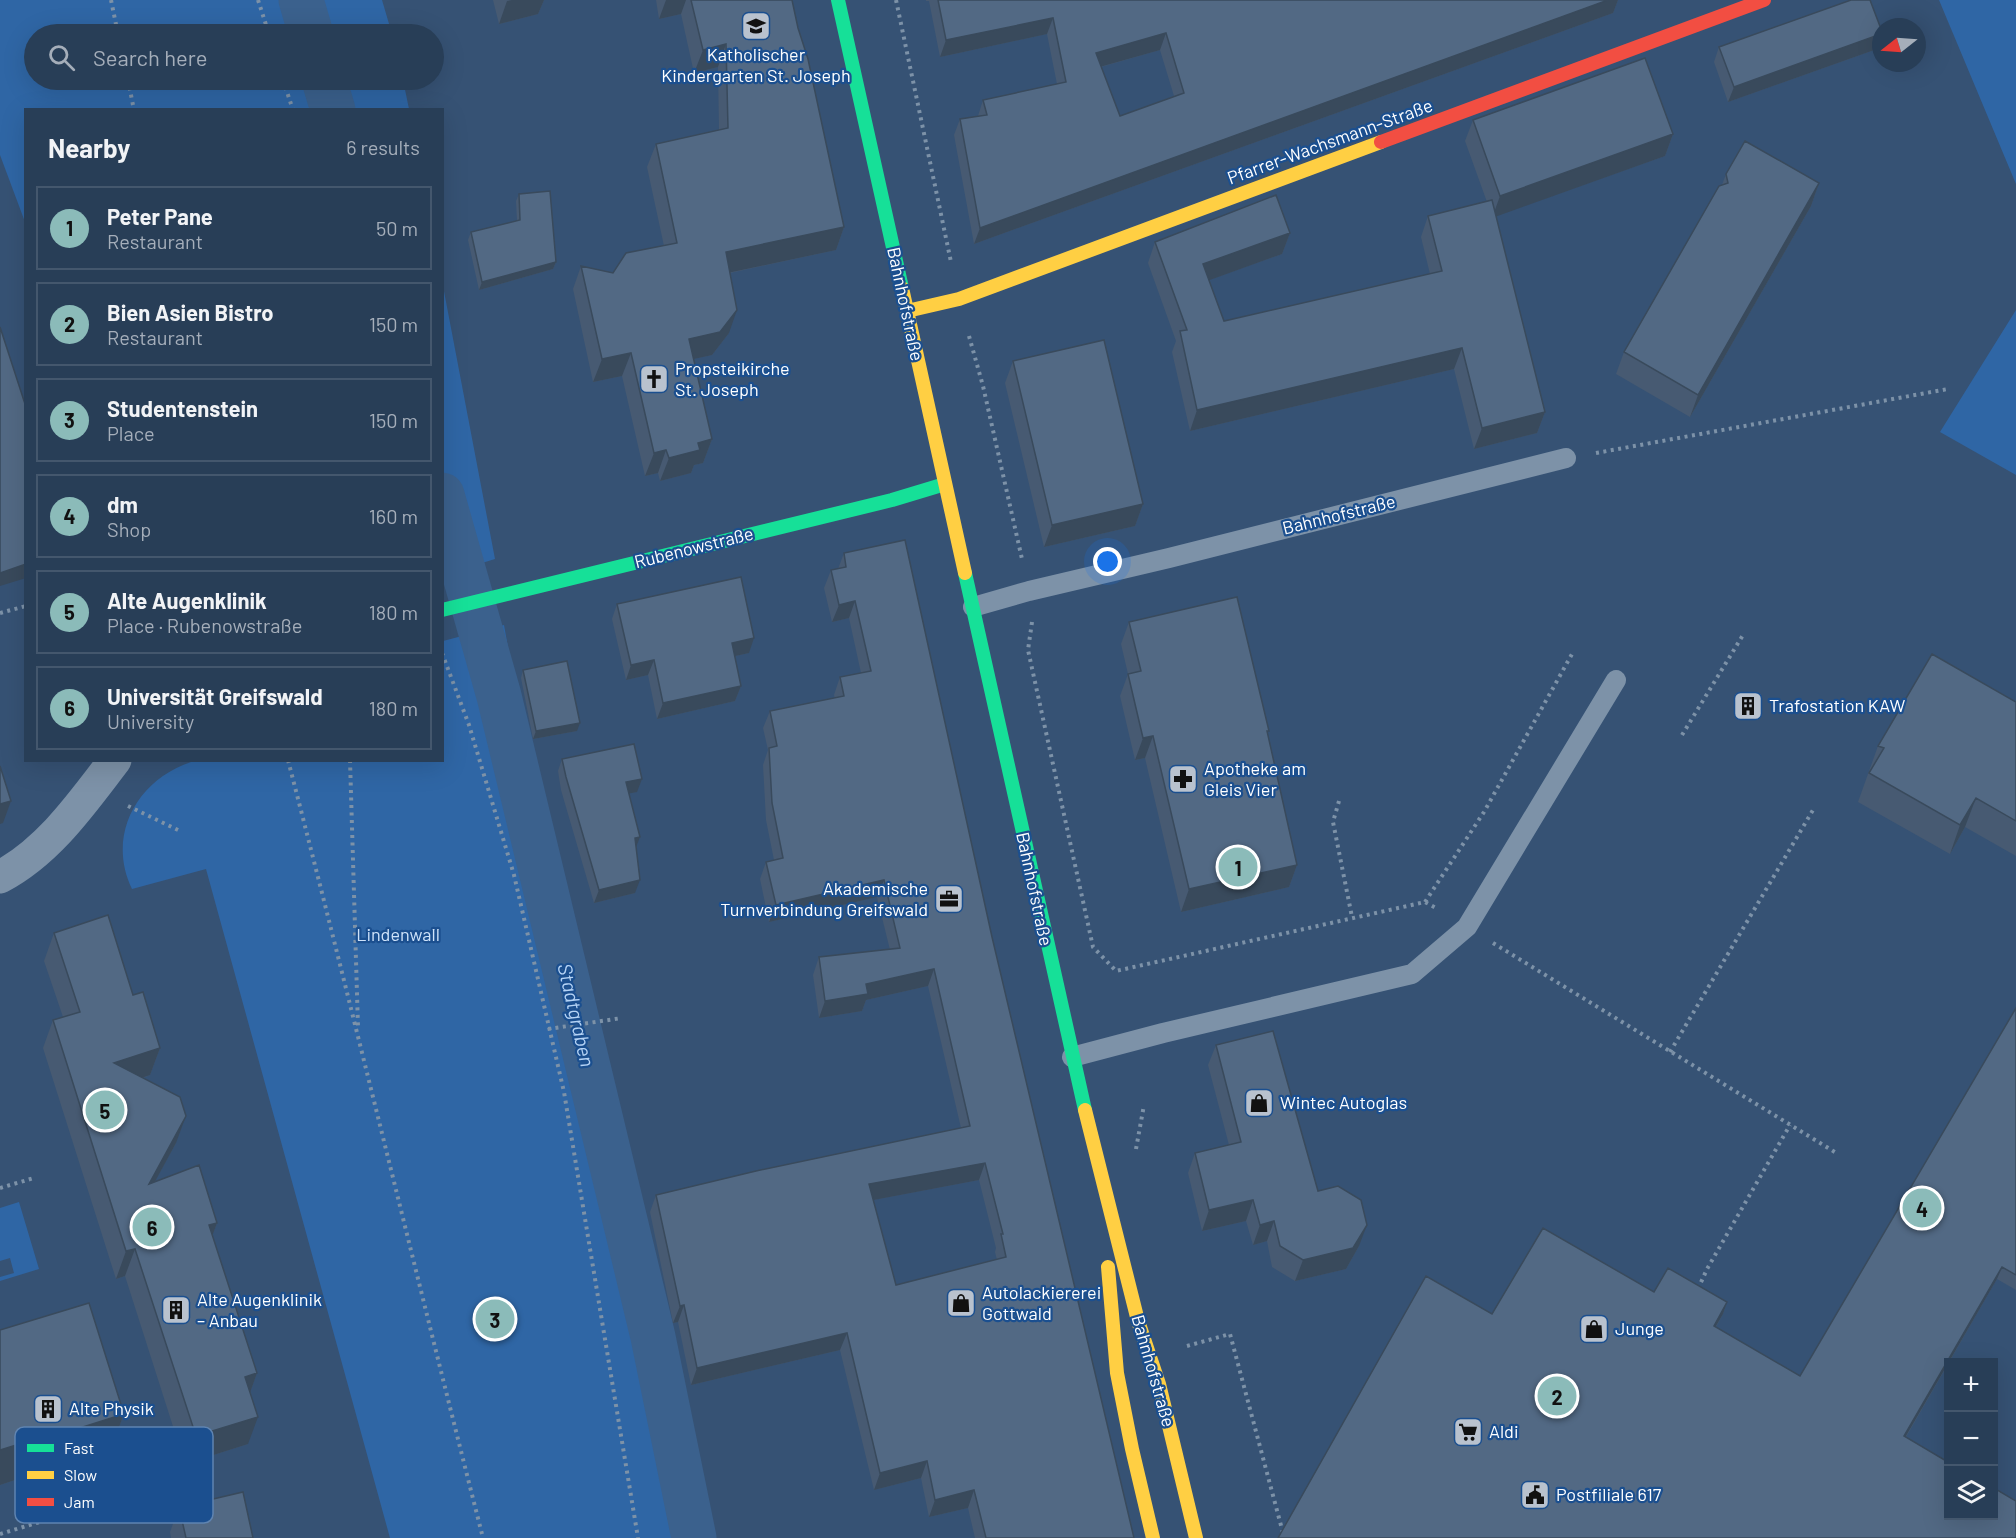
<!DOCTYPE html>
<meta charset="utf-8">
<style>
body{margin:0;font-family:Barlow,sans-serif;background:#30455d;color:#f1f3f6}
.controls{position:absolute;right:18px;bottom:18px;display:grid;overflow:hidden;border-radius:0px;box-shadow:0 6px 24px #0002}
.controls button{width:54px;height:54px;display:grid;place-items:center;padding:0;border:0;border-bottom:2px solid #44576d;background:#283e57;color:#f1f3f6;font:30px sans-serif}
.compass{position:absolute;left:1872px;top:18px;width:54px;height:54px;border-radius:50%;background:#283e57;box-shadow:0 6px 24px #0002;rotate:253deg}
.you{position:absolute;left:1108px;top:562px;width:21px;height:21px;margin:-15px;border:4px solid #fff;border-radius:50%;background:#1a73e8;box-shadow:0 0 0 9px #1a73e833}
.badge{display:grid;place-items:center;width:39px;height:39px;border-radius:50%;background:#8bbbb9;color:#111;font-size:20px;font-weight:700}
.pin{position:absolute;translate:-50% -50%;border:3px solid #fff;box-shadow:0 2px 6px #0006}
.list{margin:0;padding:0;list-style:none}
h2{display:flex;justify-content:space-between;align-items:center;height:78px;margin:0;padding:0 24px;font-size:26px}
h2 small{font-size:20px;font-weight:400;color:#a5aeba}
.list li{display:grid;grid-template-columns:39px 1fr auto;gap:18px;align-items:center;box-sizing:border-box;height:84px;margin:0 12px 12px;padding:0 12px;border:2px solid #44576d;border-radius:0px}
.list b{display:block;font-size:22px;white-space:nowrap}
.list p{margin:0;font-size:20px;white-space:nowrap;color:#a5aeba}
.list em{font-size:20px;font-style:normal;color:#a5aeba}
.icon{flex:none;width:33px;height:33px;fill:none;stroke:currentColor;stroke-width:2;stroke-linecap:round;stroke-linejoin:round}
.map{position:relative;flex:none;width:2016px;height:1538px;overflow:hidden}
.search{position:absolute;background:#283e57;box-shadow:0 6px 24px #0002;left:24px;top:24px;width:420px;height:66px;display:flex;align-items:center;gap:15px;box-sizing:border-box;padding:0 21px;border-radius:33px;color:#a5aeba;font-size:22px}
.panel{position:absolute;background:#283e57;box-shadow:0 6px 24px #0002;left:24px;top:108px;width:420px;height:654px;border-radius:0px}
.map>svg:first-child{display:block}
.green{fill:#2f66a5}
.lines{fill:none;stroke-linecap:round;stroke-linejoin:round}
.canal{stroke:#3b618d;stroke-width:45}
.path{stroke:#7d92a8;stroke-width:4;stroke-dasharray:3 4.5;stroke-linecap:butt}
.lane{stroke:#7d92a8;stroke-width:20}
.street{stroke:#7d92a8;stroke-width:33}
.fast{stroke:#16e098;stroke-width:14}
.slow{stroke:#ffcf43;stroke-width:14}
.jam{stroke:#f24e42;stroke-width:14}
.wall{fill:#475a72;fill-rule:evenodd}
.shaded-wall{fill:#394a5c}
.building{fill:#526984;stroke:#394a5c;stroke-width:1.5;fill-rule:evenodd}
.labels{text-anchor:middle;stroke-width:4.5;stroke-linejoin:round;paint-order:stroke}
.poi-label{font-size:18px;fill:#fff;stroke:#1b4f8f;text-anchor:start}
.street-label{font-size:18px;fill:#fff;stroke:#1b4f8f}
.park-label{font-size:18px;fill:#cfe3fa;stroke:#1b4f8f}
.water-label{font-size:20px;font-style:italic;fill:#b5d3f5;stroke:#1b4f8f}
.key{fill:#1b4f8f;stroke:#5f84b1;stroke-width:1.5}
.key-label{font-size:16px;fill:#fff}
</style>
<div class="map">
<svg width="2016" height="1538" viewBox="0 0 2016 1538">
<rect width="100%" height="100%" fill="#365274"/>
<path class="green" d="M0,0H382L392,34H34V80H403L409,109L26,110L25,222L0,155Z
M1939,0H2016V184Z
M443,286L495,559L443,575L442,574Z
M2016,310V475L1940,432Z
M504,625L524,737L710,1538H390L206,869L132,889C105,833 140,775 198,760H442L443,641Z
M19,1202L39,1269L0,1281V1277L14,1273L10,1258L0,1261V1208Z"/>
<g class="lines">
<path class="canal" d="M301,0L311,34
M324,80L333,110
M442,495L499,696L653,1337L694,1538"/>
<path class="path" d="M111,0L118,34
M258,0L269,34
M896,0L951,262
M128,80L134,110
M283,80L293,110
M969,336L983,386L1022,559
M1596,453L1948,389
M0,613L26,606
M1032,622L1028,650L1093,947L1116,971L1425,902L1438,909
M442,653L469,725L514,875L564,1092L638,1538
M1682,735L1743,635
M288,760C355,1019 417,1279 483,1538
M350,760L358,1027
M1339,801L1333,822L1352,917
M128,806L178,830
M1425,902L1484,812L1572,654
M1493,943L1838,1154
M548,1029L622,1018
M1670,1052L1813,810
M1136,1149L1144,1105
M0,1188L34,1178
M1698,1289L1707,1269L1790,1125
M1187,1346L1230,1334L1283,1533
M0,1534L149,1489"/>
<path class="lane" d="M973,607L1029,591L1169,558L1566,458
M1072,1057L1163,1033L1412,974L1467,927L1616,680"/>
<path class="street" d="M0,877C49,851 82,803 115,760"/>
<path class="fast" d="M838,0L902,288
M965,573L1085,1110
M442,610L892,500L945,484"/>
<path class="slow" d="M902,288L965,573
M907,311L959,299L1381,142
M1085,1110L1138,1321L1159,1384L1196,1538
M1108,1267L1117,1373L1132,1449L1153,1538"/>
<path class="jam" d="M1381,142L1764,0"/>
</g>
<path class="wall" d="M493,0H544L538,14L499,24Z
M656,0H792L844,227L836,250L730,273L729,333L712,355L693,359L712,439L703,463L694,465L691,473L660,481L658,473L645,476L622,376L593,382L573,289L581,266L613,273L664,246L647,167L656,144L719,130L718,67L694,73L681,14L659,19Z
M926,0H1618L1613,13L974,244L954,135L960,119L978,116L983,100L1057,84L1047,34L940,57L929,1H926ZM1160,50L1174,96L1120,116L1101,67Z
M1719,47L1877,49L1728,102L1714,62Z
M1473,120L1673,134L1665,156L1496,216L1545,412L1537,433L1474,449L1454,369L1190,431L1172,352L1176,341L1148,263L1155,242L1290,233L1282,254L1209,280L1224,321L1430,274L1421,237L1428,216L1487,202L1465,141Z
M1726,174L1819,183L1811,206L1690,417L1616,374L1624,352L1722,185Z
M519,194L556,262L553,269L479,290L468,240L471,232L517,221L516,201Z
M1013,361L1143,504L1135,526L1044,547L1005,383Z
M844,553L992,937L1134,1538H975L968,1508L929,1517L921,1478L874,1490L840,1350L691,1385L678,1322L673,1323L650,1212L656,1195L961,1128L928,986L866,1000L862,1011L819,1018L813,975L819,957L890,950L877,897L769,922L760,879L766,862L774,860L766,820L763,765L768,750L763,728L770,711L835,698L834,695L840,677L861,673L849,618L832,622L824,588L831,570L838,569ZM979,1180L996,1248L995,1252L997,1260L896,1285L873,1200Z
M617,604L749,653L735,656L741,686L735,701L657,719L648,675L626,680L612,619Z
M1129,622L1267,735L1297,865L1289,887L1181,912L1145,758L1135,760L1120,696L1128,674L1121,644Z
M523,670L577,731L533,739L521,678Z
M2016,702V856L1965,827L1950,854L1858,802L1878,746Z
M562,759L637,792L629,793L636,848L635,893L594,903L561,790L558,771Z
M54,933L133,995L160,1048L150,1075L143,1078L176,1143L155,1181L217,1223L212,1236L257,1373L250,1392L248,1444L185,1464L125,1276L116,1279L43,1048L53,1020L63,1017L44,961Z
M2016,1008V1290L1997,1279L1906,1437L1492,1314L1654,1292L1727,1302L1723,1314L1716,1327L1800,1376Z
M1216,1045L1318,1191L1359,1246L1346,1269L1295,1281L1272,1267L1267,1241L1253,1245L1246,1221L1202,1231L1188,1173L1195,1153L1229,1145L1208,1065Z
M0,1330L124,1414L109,1453L31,1478L30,1475L0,1485Z
M179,1507L253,1538H171L170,1532Z"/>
<path class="shaded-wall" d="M512,0H544L538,14L499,24L507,1Z
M666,0H686L681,14L659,19Z
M1608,0H1618L1613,13L974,244L980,228Z
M1053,18L1047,34L940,57L946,40Z
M1166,33L1160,50L1089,70L1096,53Z
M1881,34V39L1877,49L1728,102L1734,87Z
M726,44L718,67L694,73L703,50Z
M1673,134L1665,156L1492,218L1500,196Z
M1819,183L1811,206L1690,417L1698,395Z
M844,227L836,250L718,275L726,252Z
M1290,233L1282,254L1196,285L1203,264Z
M556,262L553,269L479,290L482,282Z
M737,310L729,333L712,355L680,362L689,339Z
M1462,348L1454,369L1190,431L1197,410Z
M631,353L622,376L593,382L602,359Z
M1545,412L1537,433L1474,449L1482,428Z
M712,439L703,463L694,465L691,473L660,481L669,458L698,443Z
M666,450L658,473L645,476L654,453Z
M1143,504L1135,526L1044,547L1052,525Z
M26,564V578L0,586V573Z
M855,601L849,618L832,622L839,605Z
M754,638L749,653L726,658L732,643Z
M654,660L648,675L626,680L631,665Z
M741,686L735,701L657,719L663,703Z
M580,723L577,731L533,739L536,731Z
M1153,736L1145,758L1135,760L1143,738Z
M642,779L637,792L621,795L626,782Z
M1976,798L1965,827L1950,854L1960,825Z
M11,801L3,823L0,824V804Z
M640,837L635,850V838Z
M1297,865L1289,887L1181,912L1189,889Z
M640,880L635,893L594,903L599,890Z
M884,880L877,897L769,922L776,905Z
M934,969L928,986L866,1000L862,1011L819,1018L825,1001L866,984Z
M160,1048L150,1075L104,1091L114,1063Z
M186,1116L176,1143L139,1211L149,1184Z
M985,1163L979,1180L863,1202L869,1184Z
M1253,1200L1246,1221L1202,1231L1209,1210Z
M1274,1221L1267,1241L1253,1245L1260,1225Z
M217,1223L207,1250L209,1225Z
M1367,1225L1359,1246L1346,1269L1295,1281L1303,1260Z
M135,1249L125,1276L116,1279L126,1251Z
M2002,1267L1997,1279L1899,1448L1904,1436Z
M1727,1302L1723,1314L1709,1338L1714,1326Z
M684,1305L678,1322L673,1323L680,1306Z
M847,1333L840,1350L691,1385L697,1368Z
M257,1373L247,1401L245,1377Z
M124,1414L109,1453L31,1478L45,1439Z
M258,1417L248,1444L185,1464L196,1436Z
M45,1436L30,1475L0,1485V1450Z
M927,1461L921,1478L874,1490L880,1473Z
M974,1490L968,1508L929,1517L935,1500Z"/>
<path class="building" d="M691,0H792L798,28L808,59L844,227L726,252L737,310L720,332L689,339L712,439L698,443L700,450L669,458L666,450L654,453L631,353L602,359L581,266L613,273L626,253L677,243L656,144L728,128L726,44L703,50Z
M938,0H1608L980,228L960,119L987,115L983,100L1066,82L1053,18L946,40ZM1166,33L1184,93L1120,116L1096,53Z
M1851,0H1870L1881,29V34L1734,87L1719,47Z
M1645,58L1673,134L1500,196L1473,120Z
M1745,141L1819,183L1698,395L1624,352L1719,186L1728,183L1726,174Z
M550,191L556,262L482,282L471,232L520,220L519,194Z
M1276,195L1290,233L1203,264L1224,321L1442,271L1428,216L1492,200L1545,412L1482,428L1462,348L1197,410L1180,331L1187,330L1155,242Z
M0,327L26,407V564L0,573Z
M1104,340L1143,504L1052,525L1013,361Z
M905,540L992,937L1134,1538H986L974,1490L935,1500L927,1461L880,1473L847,1333L697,1368L684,1305L680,1306L656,1195L756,1171L970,1126L934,969L866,984L868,994L825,1001L819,957L900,948L884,880L776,905L766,862L783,858L772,803L769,748L777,746L770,711L844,696L840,677L871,671L855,601L839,605L831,570L846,567L844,553ZM985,1163L1003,1234H1001L1006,1257L896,1285L869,1184Z
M741,577L754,638L732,643L741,686L663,703L654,660L631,665L617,604Z
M1237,597L1269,731H1267L1297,865L1189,889L1153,736L1143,738L1128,674L1141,671L1129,622Z
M1932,654L2016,702V821L1976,798L1960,825L1869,773L1884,748L1878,746Z
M567,661L580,723L536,731L523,670Z
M634,744L642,779L626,782L640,837L635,838L640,880L599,890L566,777L562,759Z
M0,766L11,801L0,804Z
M108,915L133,995L143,992L160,1048L114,1063L180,1097L186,1116L149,1184L199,1165L217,1223L209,1225L257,1373L245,1377L258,1417L196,1436L135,1249L126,1251L53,1020L80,1012L54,933Z
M2016,1008V1275L2002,1267L1904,1436L1948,1462V1515H1994V1488L2016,1501V1538H1278L1426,1276L1492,1314L1543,1228L1654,1292L1668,1268L1727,1302L1714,1326L1800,1376Z
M1273,1031L1318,1191L1338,1186L1361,1200L1367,1225L1353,1248L1303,1260L1280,1246L1274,1221L1260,1225L1253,1200L1209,1210L1195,1153L1241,1142L1216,1045Z
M89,1303L124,1414L45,1439V1436L0,1450V1330Z
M243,1492L253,1538H186L179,1507Z"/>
<defs>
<g id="school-square" transform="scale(1.5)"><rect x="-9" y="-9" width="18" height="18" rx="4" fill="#b9c2ce" stroke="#1b4f8f"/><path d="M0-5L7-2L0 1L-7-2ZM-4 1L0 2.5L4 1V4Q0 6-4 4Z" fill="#111"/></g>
<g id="church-square" transform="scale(1.5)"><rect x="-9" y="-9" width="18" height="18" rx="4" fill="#b9c2ce" stroke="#1b4f8f"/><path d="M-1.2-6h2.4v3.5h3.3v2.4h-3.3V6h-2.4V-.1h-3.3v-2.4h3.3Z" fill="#111"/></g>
<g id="building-square" transform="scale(1.5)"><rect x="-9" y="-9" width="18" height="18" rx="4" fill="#b9c2ce" stroke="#1b4f8f"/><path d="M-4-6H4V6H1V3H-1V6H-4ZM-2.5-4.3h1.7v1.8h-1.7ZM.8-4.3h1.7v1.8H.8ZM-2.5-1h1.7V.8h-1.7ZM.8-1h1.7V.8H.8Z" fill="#111"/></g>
<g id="pharmacy-square" transform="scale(1.5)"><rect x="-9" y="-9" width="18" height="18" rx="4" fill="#b9c2ce" stroke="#1b4f8f"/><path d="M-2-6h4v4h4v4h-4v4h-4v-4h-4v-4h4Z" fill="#111"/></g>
<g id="office-square" transform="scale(1.5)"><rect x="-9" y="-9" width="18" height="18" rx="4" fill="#b9c2ce" stroke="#1b4f8f"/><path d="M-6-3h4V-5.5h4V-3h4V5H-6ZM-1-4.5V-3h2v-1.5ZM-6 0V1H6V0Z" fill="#111"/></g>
<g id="shop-square" transform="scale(1.5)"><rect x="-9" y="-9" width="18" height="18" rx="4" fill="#b9c2ce" stroke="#1b4f8f"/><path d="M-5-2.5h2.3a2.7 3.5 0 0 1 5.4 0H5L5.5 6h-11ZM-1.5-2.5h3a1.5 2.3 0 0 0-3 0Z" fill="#111"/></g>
<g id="supermarket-square" transform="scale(1.5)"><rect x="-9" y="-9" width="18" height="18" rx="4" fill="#b9c2ce" stroke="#1b4f8f"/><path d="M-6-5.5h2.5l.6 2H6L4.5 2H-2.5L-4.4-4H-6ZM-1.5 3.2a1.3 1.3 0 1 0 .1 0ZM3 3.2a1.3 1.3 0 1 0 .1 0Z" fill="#111"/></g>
<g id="civic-square" transform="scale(1.5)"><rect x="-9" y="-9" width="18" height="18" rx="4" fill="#b9c2ce" stroke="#1b4f8f"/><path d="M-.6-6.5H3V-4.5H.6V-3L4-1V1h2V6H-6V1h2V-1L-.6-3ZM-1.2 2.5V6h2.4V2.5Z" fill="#111"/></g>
</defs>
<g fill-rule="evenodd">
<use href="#school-square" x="756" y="26"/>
<use href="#church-square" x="654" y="379"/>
<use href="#building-square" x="1748" y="706"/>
<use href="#pharmacy-square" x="1183" y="779"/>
<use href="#office-square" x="949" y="899"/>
<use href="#shop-square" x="1259" y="1103"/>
<use href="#shop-square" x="961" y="1303"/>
<use href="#building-square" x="176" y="1310"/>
<use href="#shop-square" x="1594" y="1329"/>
<use href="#building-square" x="48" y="1409"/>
<use href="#supermarket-square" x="1468" y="1432"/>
<use href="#civic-square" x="1535" y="1495"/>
</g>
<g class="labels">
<g class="poi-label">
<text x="756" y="61" text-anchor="middle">Katholischer<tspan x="756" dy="21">Kindergarten St. Joseph</tspan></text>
<text x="675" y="375">Propsteikirche<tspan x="675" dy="21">St. Joseph</tspan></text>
<text x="1769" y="712">Trafostation KAW</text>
<text x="1204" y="775">Apotheke am<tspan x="1204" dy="21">Gleis Vier</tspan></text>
<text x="928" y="895" text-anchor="end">Akademische<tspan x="928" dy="21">Turnverbindung Greifswald</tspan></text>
<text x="1280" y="1109">Wintec Autoglas</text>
<text x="982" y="1299">Autolackiererei<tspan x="982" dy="21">Gottwald</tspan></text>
<text x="197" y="1306">Alte Augenklinik<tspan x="197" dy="21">– Anbau</tspan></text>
<text x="1615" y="1335">Junge</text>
<text x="69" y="1415">Alte Physik</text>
<text x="1489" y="1438">Aldi</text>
<text x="1556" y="1501">Postfiliale 617</text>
</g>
<g class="street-label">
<text transform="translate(1330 142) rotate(-20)" y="6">Pfarrer-Wachsmann-Straße</text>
<text transform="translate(905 304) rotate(78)" y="6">Bahnhofstraße</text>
<text transform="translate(1339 515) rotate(-14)" y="6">Bahnhofstraße</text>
<text transform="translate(694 548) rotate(-14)" y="6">Rubenowstraße</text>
<text transform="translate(1034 889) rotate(78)" y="6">Bahnhofstraße</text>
<text transform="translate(1153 1371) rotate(74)" y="6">Bahnhofstraße</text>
</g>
<g class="park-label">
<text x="398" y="941">Lindenwall</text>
</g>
<g class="water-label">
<text transform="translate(576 1015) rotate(77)" y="7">Stadtgraben</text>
</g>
</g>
<rect x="15" y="1427" width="198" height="96" rx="9" class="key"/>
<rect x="27" y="1444" width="27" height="8" fill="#16e098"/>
<rect x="27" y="1471" width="27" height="8" fill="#ffcf43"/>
<rect x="27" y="1498" width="27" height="8" fill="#f24e42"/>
<g class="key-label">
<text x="64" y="1454">Fast</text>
<text x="64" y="1481">Slow</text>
<text x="64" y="1508">Jam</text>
</g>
</svg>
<div class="controls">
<button>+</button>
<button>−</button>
<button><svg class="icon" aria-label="layers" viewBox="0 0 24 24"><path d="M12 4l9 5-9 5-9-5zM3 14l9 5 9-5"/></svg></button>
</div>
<svg class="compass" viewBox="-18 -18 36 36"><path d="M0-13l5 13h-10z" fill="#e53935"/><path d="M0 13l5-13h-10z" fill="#a5aeba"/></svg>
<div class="you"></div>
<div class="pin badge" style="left:1238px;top:867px">1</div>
<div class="pin badge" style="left:1557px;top:1396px">2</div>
<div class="pin badge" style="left:495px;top:1319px">3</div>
<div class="pin badge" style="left:1922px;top:1208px">4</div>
<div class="pin badge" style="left:105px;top:1110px">5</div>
<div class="pin badge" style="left:152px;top:1227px">6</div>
<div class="search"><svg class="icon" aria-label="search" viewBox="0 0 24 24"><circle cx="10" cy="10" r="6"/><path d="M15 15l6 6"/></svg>Search here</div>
<section class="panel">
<h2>Nearby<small>6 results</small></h2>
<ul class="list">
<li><span class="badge">1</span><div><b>Peter Pane</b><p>Restaurant</p></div><em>50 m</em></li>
<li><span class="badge">2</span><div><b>Bien Asien Bistro</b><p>Restaurant</p></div><em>150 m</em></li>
<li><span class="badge">3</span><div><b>Studentenstein</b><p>Place</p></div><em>150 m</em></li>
<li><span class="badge">4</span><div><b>dm</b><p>Shop</p></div><em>160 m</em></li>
<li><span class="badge">5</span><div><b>Alte Augenklinik</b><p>Place · Rubenowstraße</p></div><em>180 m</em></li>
<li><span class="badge">6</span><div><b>Universität Greifswald</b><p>University</p></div><em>180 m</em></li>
</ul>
</section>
</div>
